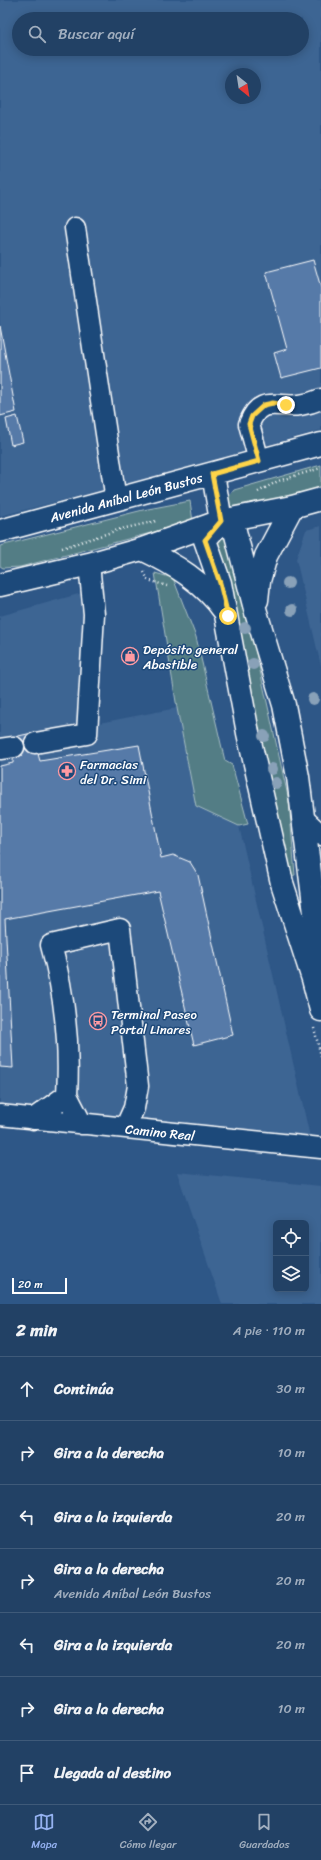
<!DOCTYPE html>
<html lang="es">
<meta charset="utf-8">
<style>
body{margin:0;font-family:Sriracha,sans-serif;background:#2a486b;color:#f1f3f6}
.controls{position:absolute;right:12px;bottom:12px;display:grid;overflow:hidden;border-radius:6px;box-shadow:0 2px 10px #0003}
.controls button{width:36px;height:36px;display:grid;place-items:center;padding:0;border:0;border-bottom:1px solid #3f5a79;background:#224165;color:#f1f3f6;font:20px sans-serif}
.compass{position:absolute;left:225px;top:68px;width:36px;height:36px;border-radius:50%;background:#224165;box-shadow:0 2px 10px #0003;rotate:150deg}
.scale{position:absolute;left:12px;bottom:10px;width:55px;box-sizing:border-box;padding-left:4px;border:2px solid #fff;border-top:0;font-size:11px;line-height:14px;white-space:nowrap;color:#fff;-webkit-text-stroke:3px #1f4a7a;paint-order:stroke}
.stop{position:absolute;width:12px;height:12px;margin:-9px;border:3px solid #ffd54a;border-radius:50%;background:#fff}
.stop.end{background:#ffd54a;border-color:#fff;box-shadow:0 1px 4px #0008}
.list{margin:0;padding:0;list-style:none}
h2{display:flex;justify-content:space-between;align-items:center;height:52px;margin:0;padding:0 16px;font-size:17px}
h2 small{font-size:13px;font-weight:400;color:#a2afbf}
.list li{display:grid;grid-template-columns:26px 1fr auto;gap:12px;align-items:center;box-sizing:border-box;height:64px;padding:0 16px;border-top:1px solid #3f5a79}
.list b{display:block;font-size:15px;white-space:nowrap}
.list p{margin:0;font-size:13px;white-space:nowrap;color:#a2afbf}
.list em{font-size:13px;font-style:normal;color:#a2afbf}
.icon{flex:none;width:22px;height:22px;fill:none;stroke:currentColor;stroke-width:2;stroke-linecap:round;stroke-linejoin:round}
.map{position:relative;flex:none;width:321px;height:1304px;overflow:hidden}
.search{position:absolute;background:#224165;box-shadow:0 2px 10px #0003;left:12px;right:12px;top:12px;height:44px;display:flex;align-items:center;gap:10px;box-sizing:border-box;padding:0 14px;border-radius:22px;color:#a2afbf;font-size:15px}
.sheet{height:500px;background:#224165}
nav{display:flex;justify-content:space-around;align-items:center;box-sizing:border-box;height:56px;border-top:1px solid #3f5a79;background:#224165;font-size:11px;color:#a2afbf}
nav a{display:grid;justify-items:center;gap:2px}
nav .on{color:#95b2f1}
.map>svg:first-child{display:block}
.built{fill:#3e6593;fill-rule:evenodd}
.green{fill:#527d85;stroke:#a8bec2}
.building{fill:#577aa8;stroke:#fff}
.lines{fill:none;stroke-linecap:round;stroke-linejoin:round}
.minor-casing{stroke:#fff;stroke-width:23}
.major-casing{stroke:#fff;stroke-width:25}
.path{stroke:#fff;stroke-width:2.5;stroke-dasharray:1 3;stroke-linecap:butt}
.minor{stroke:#1f4a7a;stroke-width:20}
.major{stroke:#1f4a7a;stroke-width:22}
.tree{fill:#89a1b8}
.route{stroke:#ffd54a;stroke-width:5}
.labels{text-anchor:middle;stroke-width:3;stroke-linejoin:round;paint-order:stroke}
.street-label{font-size:13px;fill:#fff;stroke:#1f4a7a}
.poi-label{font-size:13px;fill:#fff;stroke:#1f4a7a;text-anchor:start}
</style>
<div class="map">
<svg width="321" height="1304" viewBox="0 0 321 1304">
<rect width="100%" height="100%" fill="#2e5787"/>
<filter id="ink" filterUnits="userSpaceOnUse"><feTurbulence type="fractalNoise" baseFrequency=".025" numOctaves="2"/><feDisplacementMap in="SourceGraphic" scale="8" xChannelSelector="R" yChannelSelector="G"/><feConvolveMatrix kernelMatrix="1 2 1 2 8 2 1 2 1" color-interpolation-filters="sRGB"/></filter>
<g filter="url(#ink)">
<path class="built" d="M0,0H321V430L132,483L0,516ZM19,19H302V49H19ZM231,74H255V98H231Z
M321,526V666L296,559L306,530Z
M100,588L94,724L177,708L196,806L239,826L310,1137L0,1109V616Z
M177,1172L321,1186V1304H222ZM276,1223H306V1289H276Z"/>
<path class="green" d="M321,465V488L236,512L231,507L227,499L234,490Z
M190,501L193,522L20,567L3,568L0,566V546L143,510Z
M230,536L289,801L295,875L290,876L217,540Z
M155,573L173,578L196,637L225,761L232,765L248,824L239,826L196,806L177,708Z"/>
<path class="building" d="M313,260L321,288V368L281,378L274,353L287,349L266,272Z
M0,326L16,412L0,416Z
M17,416L23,442L11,445L6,419Z
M32,733L40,761L139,745L161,858L173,855L190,862L198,875L233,1035L194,1045L158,891L5,919L13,1068L0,1067V766L13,763L14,737Z"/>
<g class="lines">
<g class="minor-casing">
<path id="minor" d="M75,228L116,500
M259,461L249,424C260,395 276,408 300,405C307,404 314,402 321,399
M35,743L87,734L94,614L89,564
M0,749L14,747
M302,817L321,835
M67,1095C70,1043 65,995 51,945L120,929L138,1086L134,1108L125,1128
M0,1115L321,1148
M33,1119L67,1095L82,1124"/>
</g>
<g class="major-casing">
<path id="major" d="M213,474L221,521L235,531L255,609L284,705L298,777L315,913L313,979
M221,521L205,540L220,583L248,733L282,883L313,979L321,1010
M0,531L321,444
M142,549C174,564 204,582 225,612
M0,585L89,564L142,549L221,521L292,507L321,499
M257,600L259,581L266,556L292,507"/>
</g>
<path class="path" d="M258,492L278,481L321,468
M62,548L121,529L157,521
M144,572L148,580L167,586
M314,1028L321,1056"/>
<use href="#minor" class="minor"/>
<use href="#major" class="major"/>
</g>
<g class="tree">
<circle cx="288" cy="583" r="6"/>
<circle cx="292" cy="610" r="6"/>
<circle cx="245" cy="628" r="6"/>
<circle cx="253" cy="664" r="6"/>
<circle cx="313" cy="699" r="6"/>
<circle cx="264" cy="736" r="6"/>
<circle cx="272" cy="769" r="6"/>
<circle cx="276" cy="783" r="6"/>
</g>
</g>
<g class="lines" filter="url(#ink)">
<path class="route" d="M228,616L220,583L205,540L221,521L212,474L259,461L249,424L252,416L264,405L273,403L286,405"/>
</g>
<defs>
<g id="shop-ring" transform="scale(0.9)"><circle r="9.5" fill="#1f4a7a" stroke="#ff9aa2" stroke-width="1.5"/><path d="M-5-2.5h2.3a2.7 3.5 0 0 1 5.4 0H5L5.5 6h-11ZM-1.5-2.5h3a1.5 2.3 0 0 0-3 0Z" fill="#ff9aa2"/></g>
<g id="pharmacy-ring" transform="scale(0.9)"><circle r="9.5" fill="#1f4a7a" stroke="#ff9aa2" stroke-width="1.5"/><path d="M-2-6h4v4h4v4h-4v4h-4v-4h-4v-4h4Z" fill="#ff9aa2"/></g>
<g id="bus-ring" transform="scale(0.9)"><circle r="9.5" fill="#1f4a7a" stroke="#ff9aa2" stroke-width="1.5"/><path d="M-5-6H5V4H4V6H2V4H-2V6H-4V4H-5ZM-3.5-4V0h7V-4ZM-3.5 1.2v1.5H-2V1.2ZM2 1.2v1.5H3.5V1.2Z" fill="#ff9aa2"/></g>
</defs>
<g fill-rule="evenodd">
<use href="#shop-ring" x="130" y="656"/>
<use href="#pharmacy-ring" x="67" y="771"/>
<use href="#bus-ring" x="98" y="1021"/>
</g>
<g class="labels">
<g class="street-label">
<text transform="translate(126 497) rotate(-15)" y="5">Avenida Aníbal León Bustos</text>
<text transform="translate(160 1132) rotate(6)" y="5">Camino Real</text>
</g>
<g class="poi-label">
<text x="143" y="654">Depósito general<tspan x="143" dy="15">Abastible</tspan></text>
<text x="80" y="769">Farmacias<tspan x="80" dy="15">del Dr. Simi</tspan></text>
<text x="111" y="1019">Terminal Paseo<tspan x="111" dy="15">Portal Linares</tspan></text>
</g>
</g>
</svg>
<div class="controls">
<button><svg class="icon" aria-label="locate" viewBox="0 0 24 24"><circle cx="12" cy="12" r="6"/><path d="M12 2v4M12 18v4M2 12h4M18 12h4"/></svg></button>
<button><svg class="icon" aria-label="layers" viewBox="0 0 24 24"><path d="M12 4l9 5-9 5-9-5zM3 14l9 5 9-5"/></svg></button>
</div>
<svg class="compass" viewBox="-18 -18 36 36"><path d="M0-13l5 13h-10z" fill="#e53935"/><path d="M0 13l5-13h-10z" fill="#a2afbf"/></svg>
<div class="scale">20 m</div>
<div class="stop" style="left:228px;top:616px"></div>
<div class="stop end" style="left:286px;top:405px"></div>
<div class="search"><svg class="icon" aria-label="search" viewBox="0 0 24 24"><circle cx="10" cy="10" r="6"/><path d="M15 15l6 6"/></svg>Buscar aquí</div>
</div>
<section class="sheet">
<h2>2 min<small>A pie · 110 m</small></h2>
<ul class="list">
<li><svg class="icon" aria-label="ahead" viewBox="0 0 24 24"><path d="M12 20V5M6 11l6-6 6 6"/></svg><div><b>Continúa</b></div><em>30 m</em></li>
<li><svg class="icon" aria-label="right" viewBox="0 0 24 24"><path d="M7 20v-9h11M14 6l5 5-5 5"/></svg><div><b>Gira a la derecha</b></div><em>10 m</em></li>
<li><svg class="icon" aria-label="left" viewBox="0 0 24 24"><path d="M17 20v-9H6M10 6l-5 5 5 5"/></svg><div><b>Gira a la izquierda</b></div><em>20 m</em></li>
<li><svg class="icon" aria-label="right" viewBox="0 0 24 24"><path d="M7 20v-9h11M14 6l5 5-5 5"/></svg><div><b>Gira a la derecha</b><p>Avenida Aníbal León Bustos</p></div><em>20 m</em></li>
<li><svg class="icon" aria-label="left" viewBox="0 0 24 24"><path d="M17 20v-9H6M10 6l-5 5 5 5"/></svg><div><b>Gira a la izquierda</b></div><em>20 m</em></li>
<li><svg class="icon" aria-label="right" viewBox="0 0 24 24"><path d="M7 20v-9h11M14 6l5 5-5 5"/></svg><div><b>Gira a la derecha</b></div><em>10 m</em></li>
<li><svg class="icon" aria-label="arrive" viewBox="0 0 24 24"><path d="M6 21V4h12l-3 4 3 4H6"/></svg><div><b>Llegada al destino</b></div></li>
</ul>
</section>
<nav>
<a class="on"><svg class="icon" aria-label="map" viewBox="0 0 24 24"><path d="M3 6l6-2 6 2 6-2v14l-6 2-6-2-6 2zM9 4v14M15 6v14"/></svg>Mapa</a>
<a><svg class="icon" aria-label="directions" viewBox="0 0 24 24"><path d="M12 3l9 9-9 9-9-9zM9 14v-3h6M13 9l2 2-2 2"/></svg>Cómo llegar</a>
<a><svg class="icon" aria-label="saved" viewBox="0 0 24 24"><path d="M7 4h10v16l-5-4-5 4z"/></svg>Guardados</a>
</nav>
